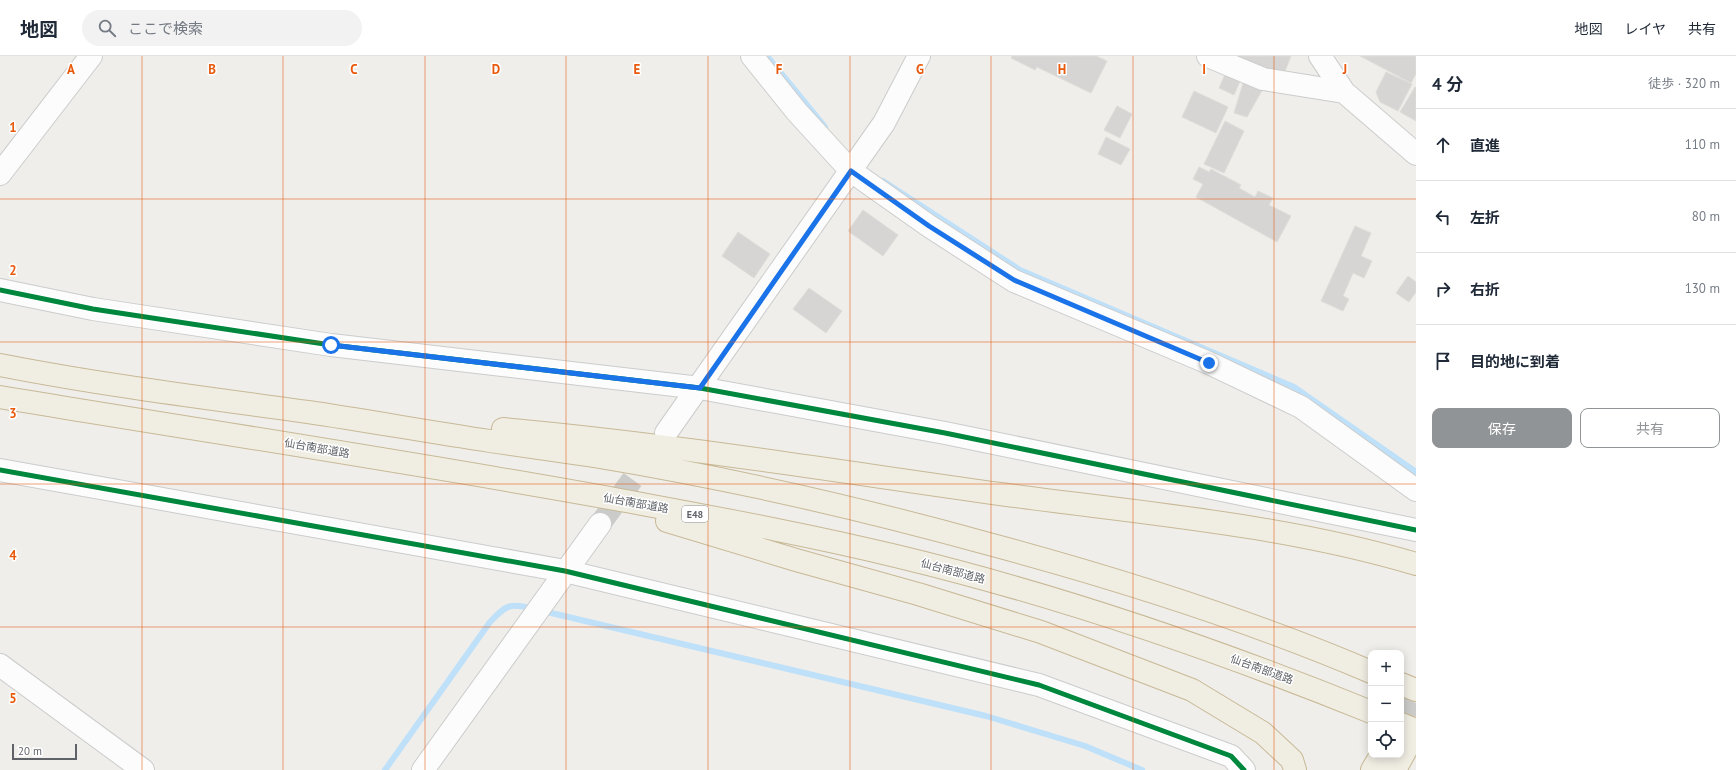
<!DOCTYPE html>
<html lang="ja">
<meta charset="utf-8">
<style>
body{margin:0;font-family:"PT Sans","Noto Sans JP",sans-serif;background:#f2f2f3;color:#1f2937}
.controls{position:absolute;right:12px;bottom:12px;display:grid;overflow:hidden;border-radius:8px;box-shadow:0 2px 10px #0003}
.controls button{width:36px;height:36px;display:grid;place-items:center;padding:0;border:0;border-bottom:1px solid #e0e1e3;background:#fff;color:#1f2937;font:20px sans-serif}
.scale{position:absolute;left:12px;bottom:10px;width:65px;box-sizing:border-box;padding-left:4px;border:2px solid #5f6368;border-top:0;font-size:11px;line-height:14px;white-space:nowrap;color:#5f6368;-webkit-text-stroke:3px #fff;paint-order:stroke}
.stop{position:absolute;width:12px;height:12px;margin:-9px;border:3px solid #1a73e8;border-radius:50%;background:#fff}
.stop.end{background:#1a73e8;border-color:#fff;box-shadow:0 1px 4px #0008}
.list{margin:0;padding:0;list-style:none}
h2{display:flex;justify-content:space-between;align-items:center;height:52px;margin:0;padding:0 16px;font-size:17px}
h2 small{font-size:13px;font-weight:400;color:#747a83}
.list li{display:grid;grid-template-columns:26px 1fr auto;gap:12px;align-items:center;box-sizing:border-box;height:72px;padding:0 16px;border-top:1px solid #e0e1e3}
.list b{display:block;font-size:15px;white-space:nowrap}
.list em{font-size:13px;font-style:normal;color:#747a83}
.actions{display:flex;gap:8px;padding:12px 16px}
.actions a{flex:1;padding:9px 0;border:1px solid #919496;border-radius:8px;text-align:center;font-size:14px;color:#919496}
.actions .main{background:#919496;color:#fff}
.icon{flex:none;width:22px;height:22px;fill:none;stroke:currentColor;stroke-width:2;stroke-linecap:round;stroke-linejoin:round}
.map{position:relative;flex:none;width:1416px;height:714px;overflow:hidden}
header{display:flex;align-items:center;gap:24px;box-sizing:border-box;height:56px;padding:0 20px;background:#fff;border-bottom:1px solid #e0e1e3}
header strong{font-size:19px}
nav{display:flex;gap:22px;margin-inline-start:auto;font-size:14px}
.search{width:280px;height:36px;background:#f2f2f3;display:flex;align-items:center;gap:10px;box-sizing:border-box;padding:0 14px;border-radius:22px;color:#747a83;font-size:15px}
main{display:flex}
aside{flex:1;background:#fff}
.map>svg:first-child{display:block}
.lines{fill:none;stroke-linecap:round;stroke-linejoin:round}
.stream{stroke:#bfe0f9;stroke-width:6}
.building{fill:#d6d5d3;stroke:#deddd9}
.minor-tunnel{stroke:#cbcbca;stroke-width:22;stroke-dasharray:22 11;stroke-linecap:butt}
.highway-tunnel{stroke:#cbcbca;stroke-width:22;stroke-dasharray:22 11;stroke-linecap:butt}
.minor-casing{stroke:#cbcccc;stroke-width:24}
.highway-casing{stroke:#c8b996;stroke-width:24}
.minor{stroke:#fdfcfc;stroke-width:22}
.highway{stroke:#f0ede3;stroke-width:22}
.cycleway-casing{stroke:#fff;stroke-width:8}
.cycleway{stroke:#00873e;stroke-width:5}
.route{stroke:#1a73e8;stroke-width:5}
.grid{fill:none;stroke:#e8590c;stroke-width:1;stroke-opacity:0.55}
.labels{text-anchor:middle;stroke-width:3;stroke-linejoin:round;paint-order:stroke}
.shield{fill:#fff;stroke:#8f9295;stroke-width:1}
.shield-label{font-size:10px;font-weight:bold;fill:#5f6368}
.street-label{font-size:11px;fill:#5f6368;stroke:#fff}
.grid-label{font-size:13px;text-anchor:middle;font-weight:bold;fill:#e8590c;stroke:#fff;stroke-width:3;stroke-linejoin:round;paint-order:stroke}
</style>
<header>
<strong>地図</strong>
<div class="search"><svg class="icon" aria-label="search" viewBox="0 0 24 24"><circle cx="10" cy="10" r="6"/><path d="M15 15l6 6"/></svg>ここで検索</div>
<nav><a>地図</a><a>レイヤ</a><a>共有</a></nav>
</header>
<main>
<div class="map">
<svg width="1416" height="714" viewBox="0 0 1416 714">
<rect width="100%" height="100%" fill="#efeeea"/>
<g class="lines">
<path class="stream" d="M767,0L825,71
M883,125L1020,214L1294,331L1416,416
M543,555L986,660L1085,690L1142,714
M385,714L490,566C507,548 510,547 534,553"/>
</g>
<path class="building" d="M1012,0H1096L1107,5L1091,37L1037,11L1035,14L1011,2Z
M1232,0H1291L1283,21Z
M1360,0H1416V18L1411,27Z
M1226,16L1241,23L1234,39L1219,32Z
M1386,16L1412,28L1398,55L1380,46L1376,36Z
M1244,24L1264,31L1247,61L1234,57Z
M1415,31L1416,32V65L1400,56Z
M1194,35L1228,51L1216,77L1182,61Z
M1117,50L1132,58L1120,82L1104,74Z
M1225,65L1244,75L1224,117L1204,108Z
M1106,81L1130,93L1121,109L1098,98Z
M1199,111L1209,116L1211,113L1241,129L1239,132L1255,141L1258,135L1273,142L1269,149L1291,160L1277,186L1196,141L1203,128L1193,123Z
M863,154L898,179L883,200L848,175Z
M1355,170L1371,177L1361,200L1372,205L1364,222L1353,217L1343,240L1349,243L1343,255L1321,245Z
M738,176L770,198L754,222L722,200Z
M1408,220L1416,226V236L1409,246L1396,237Z
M809,232L842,255L826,277L793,253Z"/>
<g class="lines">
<path class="minor-tunnel" d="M600,468L654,394"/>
<path class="highway-tunnel" d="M1401,664L1416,636"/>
<g class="minor-casing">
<path id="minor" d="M752,0L797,56L851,115L929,170L1014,225L1209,307L1301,351L1416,434
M1208,0L1263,23L1344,36
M1320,0L1344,36L1416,98
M0,118L91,0
M0,234L93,253L331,289L700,332L945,377L1416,474
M666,377L884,67L919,0
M0,414L565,515L1039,629L1231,700L1244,714
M0,609L143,714
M423,714L600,468"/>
</g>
<g class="highway-casing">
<path id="highway" d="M0,309C102,329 205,342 308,356C369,365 429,376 490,385C525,390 560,395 595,400C728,422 859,452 989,488C1119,523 1247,563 1371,616
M0,341C205,375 411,406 615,443C711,461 806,478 900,501C1061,540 1218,594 1371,656
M503,373C670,388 835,415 1000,438C1139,457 1282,468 1416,508
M667,465L796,504L918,538L1041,576L1192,634L1263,677L1292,704L1295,714
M1401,628L1416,634
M1401,668L1416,674
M1372,714L1381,699
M1395,714L1408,690"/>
</g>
<use href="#minor" class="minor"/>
<use href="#highway" class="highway"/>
<g class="cycleway-casing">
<path id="cycleway" d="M0,234L93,253L331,289L700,332L945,377L1416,474
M0,414L565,515L1039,629L1231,700L1244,714"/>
</g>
<use href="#cycleway" class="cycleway"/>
</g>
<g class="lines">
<path class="route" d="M331,289L700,332L851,115L929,170L1014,224L1209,307"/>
</g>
<path class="grid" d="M142,0V714M283,0V714M425,0V714M566,0V714M708,0V714M850,0V714M991,0V714M1133,0V714M1274,0V714M0,143H1416M0,286H1416M0,428H1416M0,571H1416"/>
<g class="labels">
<rect class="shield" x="682" y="450" width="26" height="16" rx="3"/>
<g class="shield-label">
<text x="695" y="462">E48</text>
</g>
<g class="street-label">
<text transform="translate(317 392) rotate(10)" y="4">仙台南部道路</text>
<text transform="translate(636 447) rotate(10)" y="4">仙台南部道路</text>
<text transform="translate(953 515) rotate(15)" y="4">仙台南部道路</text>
<text transform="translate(1262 613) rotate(20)" y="4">仙台南部道路</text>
</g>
</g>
<g class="grid-label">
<text x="71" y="18">A</text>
<text x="212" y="18">B</text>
<text x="354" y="18">C</text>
<text x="496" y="18">D</text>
<text x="637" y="18">E</text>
<text x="779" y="18">F</text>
<text x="920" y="18">G</text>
<text x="1062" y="18">H</text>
<text x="1204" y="18">I</text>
<text x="1345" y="18">J</text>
<text x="13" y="76">1</text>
<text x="13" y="219">2</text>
<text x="13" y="362">3</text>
<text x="13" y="504">4</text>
<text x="13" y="647">5</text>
</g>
</svg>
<div class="controls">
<button>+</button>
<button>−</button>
<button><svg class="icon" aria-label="locate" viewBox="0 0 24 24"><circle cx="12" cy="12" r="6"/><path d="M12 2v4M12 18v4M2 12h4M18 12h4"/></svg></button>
</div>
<div class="scale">20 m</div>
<div class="stop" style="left:331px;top:289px"></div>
<div class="stop end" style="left:1209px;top:307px"></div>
</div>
<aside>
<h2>4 分<small>徒歩 · 320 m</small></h2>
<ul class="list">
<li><svg class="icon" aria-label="ahead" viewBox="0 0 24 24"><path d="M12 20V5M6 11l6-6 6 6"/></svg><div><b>直進</b></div><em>110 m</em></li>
<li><svg class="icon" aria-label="left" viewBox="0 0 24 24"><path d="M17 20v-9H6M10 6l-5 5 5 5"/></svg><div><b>左折</b></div><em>80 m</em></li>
<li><svg class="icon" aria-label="right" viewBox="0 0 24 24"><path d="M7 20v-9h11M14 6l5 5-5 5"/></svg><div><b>右折</b></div><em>130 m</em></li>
<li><svg class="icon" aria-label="arrive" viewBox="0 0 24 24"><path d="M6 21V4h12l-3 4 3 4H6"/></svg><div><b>目的地に到着</b></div></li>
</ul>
<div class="actions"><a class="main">保存</a><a>共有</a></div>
</aside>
</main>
